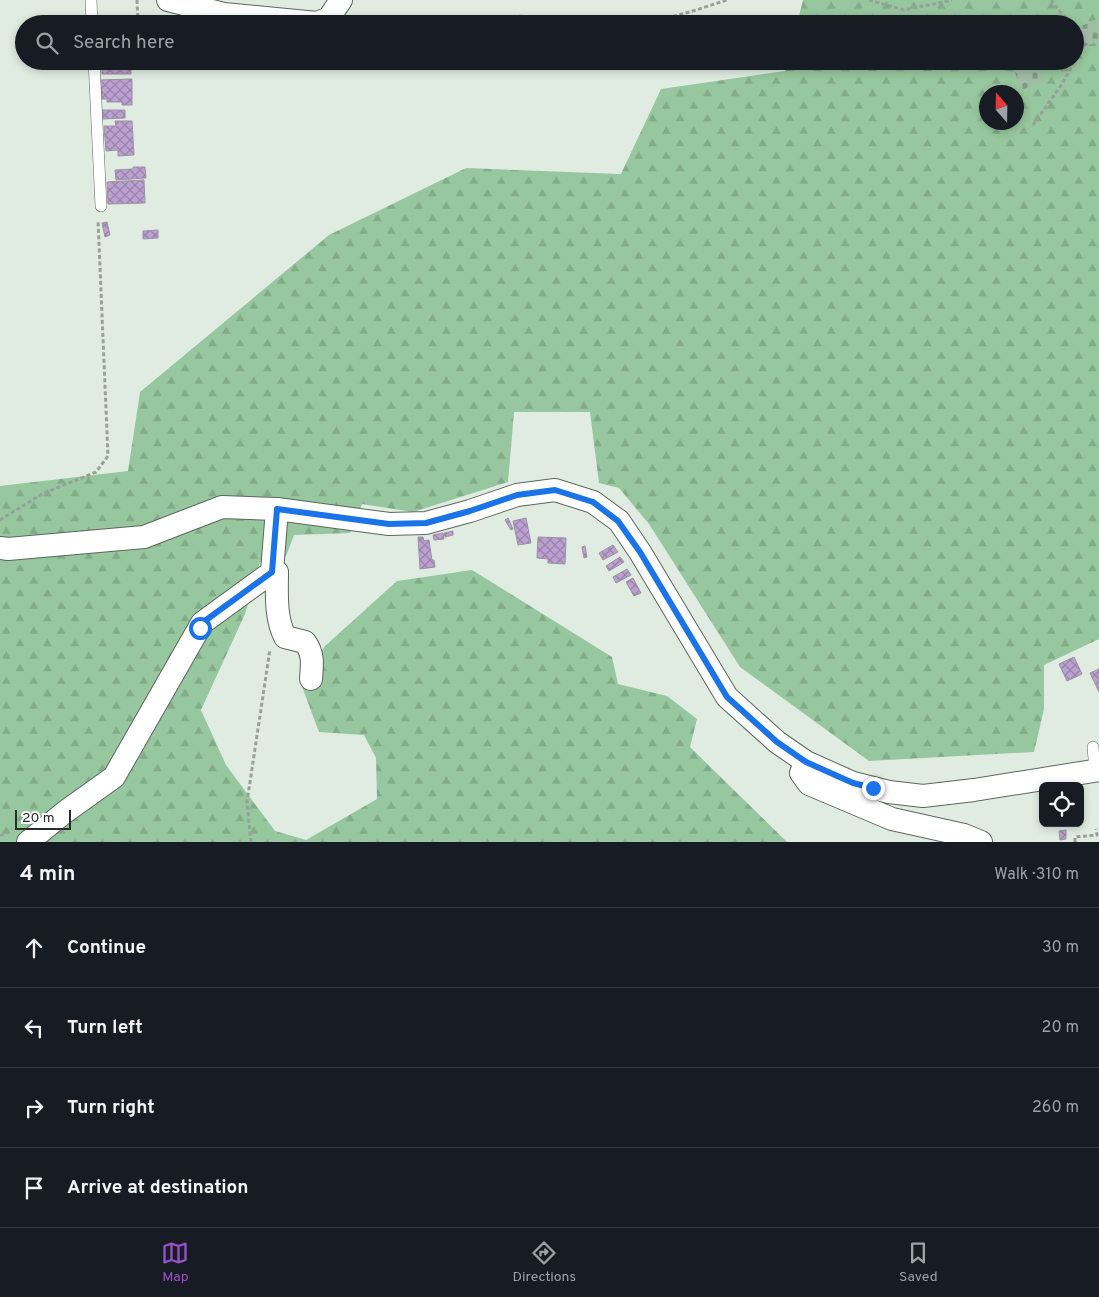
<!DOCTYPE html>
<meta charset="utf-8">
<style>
body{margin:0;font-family:Overpass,sans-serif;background:#242831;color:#f1f3f6}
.controls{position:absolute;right:15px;bottom:15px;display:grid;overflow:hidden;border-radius:8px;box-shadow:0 2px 8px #0003}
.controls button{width:45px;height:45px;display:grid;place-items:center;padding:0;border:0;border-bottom:1px solid #363941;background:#171b24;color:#f1f3f6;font:25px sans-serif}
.compass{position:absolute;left:979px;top:85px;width:45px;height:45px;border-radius:50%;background:#171b24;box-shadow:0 2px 8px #0003;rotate:340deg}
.scale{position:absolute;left:15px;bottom:12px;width:56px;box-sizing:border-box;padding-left:5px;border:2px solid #282d29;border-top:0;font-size:14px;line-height:18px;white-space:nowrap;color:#282d29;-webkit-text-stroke:4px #fff;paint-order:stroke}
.stop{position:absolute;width:15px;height:15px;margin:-11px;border:4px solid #1a73e8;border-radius:50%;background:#fff}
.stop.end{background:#1a73e8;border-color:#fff;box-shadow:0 1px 5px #0008}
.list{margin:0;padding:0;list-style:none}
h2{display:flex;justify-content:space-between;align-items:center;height:65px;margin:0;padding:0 20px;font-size:21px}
h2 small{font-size:16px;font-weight:400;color:#9ea1a6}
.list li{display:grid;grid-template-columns:32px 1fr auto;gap:15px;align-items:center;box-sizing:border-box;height:80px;padding:0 20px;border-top:1px solid #363941}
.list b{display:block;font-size:19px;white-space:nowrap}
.list em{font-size:16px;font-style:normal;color:#9ea1a6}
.icon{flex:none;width:28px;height:28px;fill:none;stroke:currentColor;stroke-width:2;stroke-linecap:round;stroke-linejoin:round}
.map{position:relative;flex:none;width:1099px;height:842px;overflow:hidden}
.search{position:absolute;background:#171b24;box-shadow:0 2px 8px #0003;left:15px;right:15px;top:15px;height:55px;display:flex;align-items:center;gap:12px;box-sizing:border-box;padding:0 18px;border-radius:28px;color:#9ea1a6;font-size:19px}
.sheet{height:385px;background:#171b24}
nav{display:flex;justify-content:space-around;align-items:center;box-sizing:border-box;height:70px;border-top:1px solid #363941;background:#171b24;font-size:14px;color:#9ea1a6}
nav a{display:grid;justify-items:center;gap:2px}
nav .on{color:#9952c6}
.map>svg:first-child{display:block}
.forest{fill:url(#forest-firs);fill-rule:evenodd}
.cemetery{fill:url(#cemetery-stones)}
.building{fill:url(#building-cross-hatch);stroke:#9a939f}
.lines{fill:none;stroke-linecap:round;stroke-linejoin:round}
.service-casing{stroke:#5c675e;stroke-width:12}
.minor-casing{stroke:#5c675e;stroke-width:24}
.path{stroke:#97a198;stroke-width:3;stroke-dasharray:4 2.5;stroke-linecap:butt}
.service{stroke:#fff;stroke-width:11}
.minor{stroke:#fff;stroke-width:22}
.route{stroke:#1a73e8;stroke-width:6}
</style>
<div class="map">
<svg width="1099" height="842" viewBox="0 0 1099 842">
<defs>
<pattern id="forest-firs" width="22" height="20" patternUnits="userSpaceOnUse" patternTransform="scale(1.25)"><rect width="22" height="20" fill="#97c79e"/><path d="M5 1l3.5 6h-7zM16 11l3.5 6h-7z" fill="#82ab88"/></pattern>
<pattern id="cemetery-stones" width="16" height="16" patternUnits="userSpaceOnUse" patternTransform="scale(1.25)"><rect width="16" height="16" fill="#a1bea5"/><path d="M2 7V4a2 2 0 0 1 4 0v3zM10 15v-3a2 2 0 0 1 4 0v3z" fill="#839b86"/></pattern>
<pattern id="building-cross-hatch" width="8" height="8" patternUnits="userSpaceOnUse" patternTransform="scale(1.25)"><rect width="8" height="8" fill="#bca0d2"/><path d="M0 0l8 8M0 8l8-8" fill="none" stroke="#9983aa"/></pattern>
</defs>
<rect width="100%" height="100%" fill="#e0ece1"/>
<path class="forest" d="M803,0H1099V639L1044,665V709L1034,752L869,761L740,667L649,524L619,488L599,483L590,412H514L508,482L413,512L362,504L350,533L294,535L286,556L260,562L245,614L201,710L226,765L275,831L306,840L377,799L376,758L364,735L319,732L301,684L325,646L397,581L472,570L612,657L618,684L667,696L697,719L690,747L787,842H0V486L128,471L140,392L329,235L466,168L621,174L661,89L785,71L787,61H1075V24H797ZM986,92H1016V122H986Z"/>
<path class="cemetery" d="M1097,19L1099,41L1083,47L1075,29Z
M1030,61H1039L1046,81L1021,90L1013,67Z"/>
<path class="building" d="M102,67H131V74H102Z
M132,79V105H122V102H107V99H102L100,80Z
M102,110H125V118L102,119Z
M115,121H132L134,155L118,156V150L106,151L104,126H116Z
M133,167H145L146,178L116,180L115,170L133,169Z
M144,180L145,203L108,204L107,182Z
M107,222L110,235L105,237L102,223Z
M158,230V238L143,239V231Z
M508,518L513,529L511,530L505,520Z
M526,518L531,543L518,545L513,521Z
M453,531V535L445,537L444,533Z
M443,533L444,539L434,540L433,535Z
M418,537H423L424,541L429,540L432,560H434L435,567L420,569Z
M538,537L566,538L565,564L548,563V559L537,558Z
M613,545L618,552L603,560L599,553Z
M585,546L587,557L584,558L582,547Z
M620,557L624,562L609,571L606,566Z
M627,569L631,575L616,583L613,577Z
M633,578L641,593L634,596L626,582Z
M1074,657L1082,674L1067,681L1059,664Z
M1099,669V692L1090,673Z
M1066,830V839L1060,840L1059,831Z"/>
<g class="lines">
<g class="service-casing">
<path id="service" d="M91,0L92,24
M94,61L101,206
M1093,747L1095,770"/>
</g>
<g class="minor-casing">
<path id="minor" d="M168,0L224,14L317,23L329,18L341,0
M0,548L8,549L144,537L222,507L277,509L389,524L426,523L470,511L517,495L555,490L593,502L619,521L640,552L727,697L777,742L806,762L801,773L809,784L892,819L964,835L981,842
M272,572L277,509
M806,762L853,783L889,792L923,796L974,790L1099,770
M28,842L65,812L114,777L202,623L272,572H277C277,594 275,617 285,637L305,642C314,654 312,665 311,679"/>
</g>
<path class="path" d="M137,0L138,20
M869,0L904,10L952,0
M1051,0L1070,24
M480,24C511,9 549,20 582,23C595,24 610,23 624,23C660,23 693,11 727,0
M1075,29L1079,30
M1075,43V51
M1036,63L1037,61
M1033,125L1062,84L1075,61
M0,520L42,494L96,472L108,456L98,220
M0,836L12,829
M251,842L247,802L270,649
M1075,842V837L1097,835L1096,829"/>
<use href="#service" class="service"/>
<use href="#minor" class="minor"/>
</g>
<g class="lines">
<path class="route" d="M200,628L202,623L272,572L277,509L389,524L426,523L470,511L517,495L555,490L593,502L618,521L640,552L727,697L777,742L806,762L853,783L873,788"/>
</g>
</svg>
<div class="controls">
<button><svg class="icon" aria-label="locate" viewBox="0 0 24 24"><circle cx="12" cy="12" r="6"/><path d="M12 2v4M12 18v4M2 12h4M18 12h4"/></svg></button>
</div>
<svg class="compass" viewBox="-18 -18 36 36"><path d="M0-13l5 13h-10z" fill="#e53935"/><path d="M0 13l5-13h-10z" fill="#9ea1a6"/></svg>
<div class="scale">20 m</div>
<div class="stop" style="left:200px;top:628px"></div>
<div class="stop end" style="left:873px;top:788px"></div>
<div class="search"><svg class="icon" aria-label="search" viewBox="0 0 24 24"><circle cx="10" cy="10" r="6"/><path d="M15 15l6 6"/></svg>Search here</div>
</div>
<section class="sheet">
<h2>4 min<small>Walk · 310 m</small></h2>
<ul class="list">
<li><svg class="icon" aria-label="ahead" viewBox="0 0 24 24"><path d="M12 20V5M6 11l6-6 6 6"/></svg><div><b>Continue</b></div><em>30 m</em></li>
<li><svg class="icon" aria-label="left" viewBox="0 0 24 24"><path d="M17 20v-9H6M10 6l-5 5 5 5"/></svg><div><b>Turn left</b></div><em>20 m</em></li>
<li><svg class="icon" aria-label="right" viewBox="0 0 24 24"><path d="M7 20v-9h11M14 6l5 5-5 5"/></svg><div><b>Turn right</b></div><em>260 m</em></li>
<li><svg class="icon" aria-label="arrive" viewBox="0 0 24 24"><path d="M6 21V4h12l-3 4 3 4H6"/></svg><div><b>Arrive at destination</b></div></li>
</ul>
</section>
<nav>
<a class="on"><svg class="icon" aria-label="map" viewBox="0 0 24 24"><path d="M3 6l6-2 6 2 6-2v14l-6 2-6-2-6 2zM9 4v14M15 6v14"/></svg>Map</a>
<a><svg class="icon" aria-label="directions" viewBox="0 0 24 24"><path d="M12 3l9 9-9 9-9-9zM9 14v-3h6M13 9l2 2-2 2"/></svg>Directions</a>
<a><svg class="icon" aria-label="saved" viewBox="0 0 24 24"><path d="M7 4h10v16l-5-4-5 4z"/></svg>Saved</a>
</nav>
